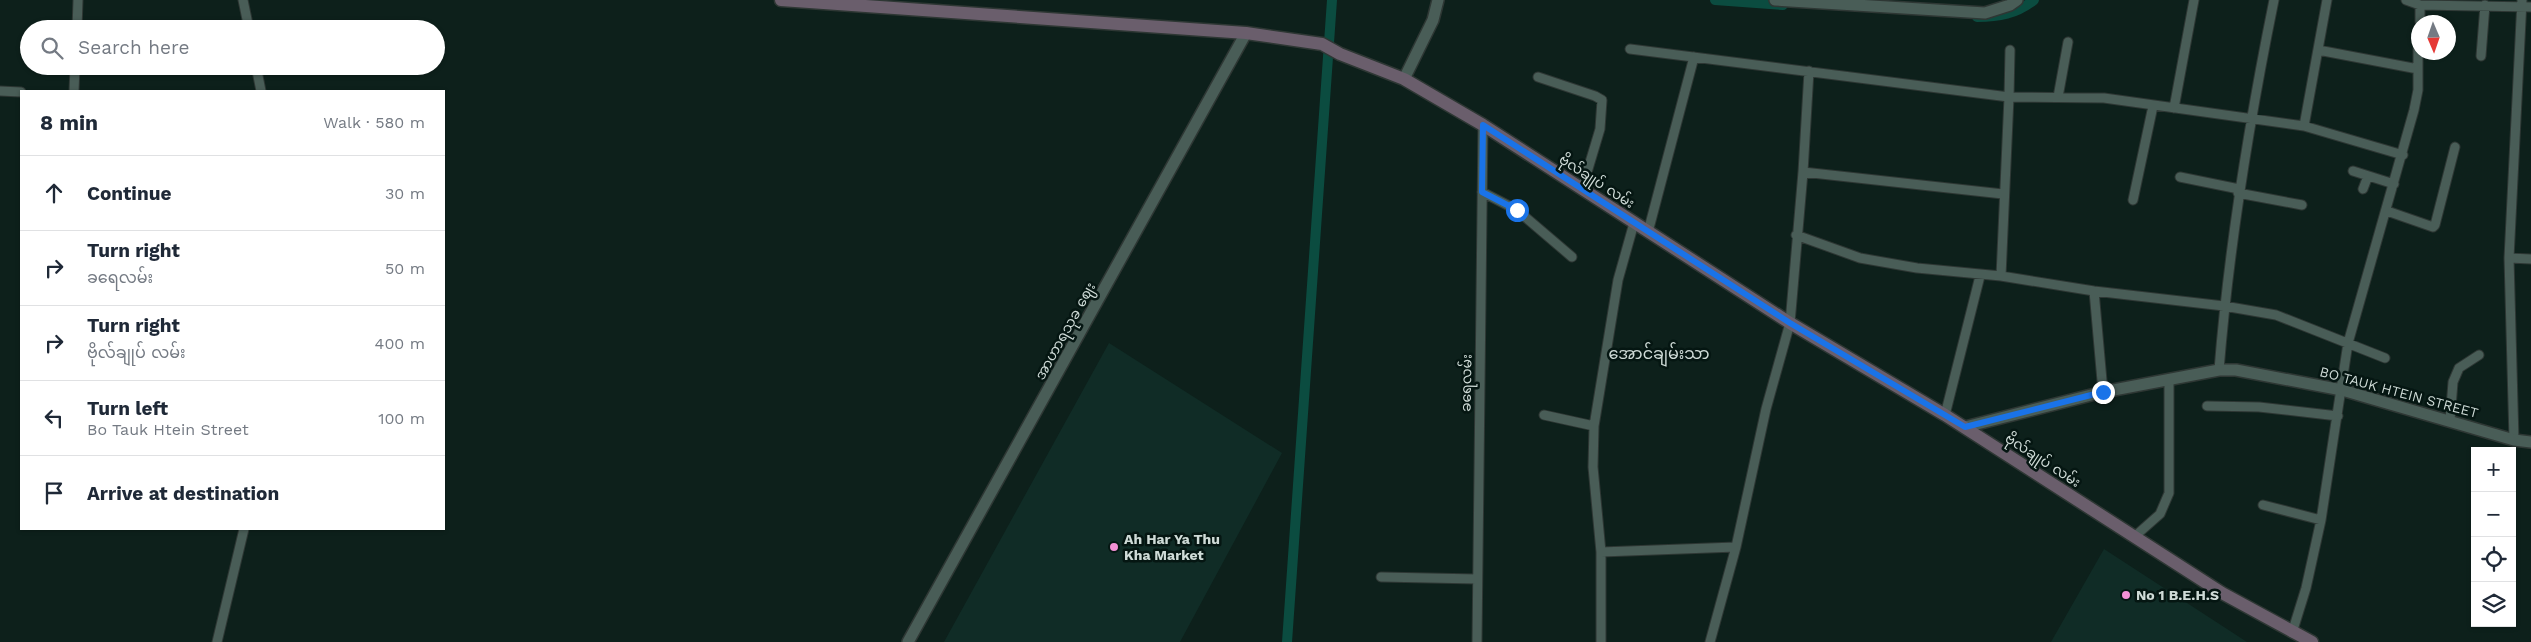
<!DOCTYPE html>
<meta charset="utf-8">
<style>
body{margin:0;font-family:"Work Sans","Noto Sans Myanmar",sans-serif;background:#f6f6f7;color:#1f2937}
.controls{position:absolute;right:15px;bottom:15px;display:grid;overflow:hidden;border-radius:0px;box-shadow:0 1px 4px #0004}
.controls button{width:45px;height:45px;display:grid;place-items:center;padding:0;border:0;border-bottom:1px solid #e0e1e3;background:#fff;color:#1f2937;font:25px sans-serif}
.compass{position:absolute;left:2411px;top:15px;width:45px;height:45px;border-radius:50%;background:#fff;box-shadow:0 1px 4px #0004;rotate:178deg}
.stop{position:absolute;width:15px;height:15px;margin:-11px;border:4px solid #1a73e8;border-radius:50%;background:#fff}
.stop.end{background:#1a73e8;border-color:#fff;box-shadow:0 1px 5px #0008}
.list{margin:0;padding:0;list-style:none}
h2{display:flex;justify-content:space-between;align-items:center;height:65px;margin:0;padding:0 20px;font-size:21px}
h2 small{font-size:16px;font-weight:400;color:#747a83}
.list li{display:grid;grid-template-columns:32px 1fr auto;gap:15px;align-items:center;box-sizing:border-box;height:75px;padding:0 20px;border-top:1px solid #e0e1e3}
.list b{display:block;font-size:19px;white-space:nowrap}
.list p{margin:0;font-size:16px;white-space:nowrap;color:#747a83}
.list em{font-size:16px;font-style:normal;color:#747a83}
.icon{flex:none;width:28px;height:28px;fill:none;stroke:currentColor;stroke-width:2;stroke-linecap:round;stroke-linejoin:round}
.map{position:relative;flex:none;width:2531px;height:642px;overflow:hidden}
.search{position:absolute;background:#fff;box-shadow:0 1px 4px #0004;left:20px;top:20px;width:425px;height:55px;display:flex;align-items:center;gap:12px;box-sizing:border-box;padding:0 18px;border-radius:28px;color:#747a83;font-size:19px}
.panel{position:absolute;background:#fff;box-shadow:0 1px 4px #0004;left:20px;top:90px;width:425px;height:440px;border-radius:0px}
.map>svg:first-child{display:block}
.built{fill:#102c26}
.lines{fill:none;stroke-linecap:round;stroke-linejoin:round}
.canal{stroke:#0b4c40;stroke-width:10}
.minor-casing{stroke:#2e3734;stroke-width:11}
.tertiary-casing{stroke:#2e3734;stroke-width:14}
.secondary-casing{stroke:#2e3734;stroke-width:15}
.minor{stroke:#495d57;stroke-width:9}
.tertiary{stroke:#495d57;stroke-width:11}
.secondary{stroke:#6a5e6c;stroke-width:12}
.route{stroke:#1a73e8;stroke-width:6}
.poi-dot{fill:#f391d5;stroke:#051612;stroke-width:2}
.labels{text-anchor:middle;stroke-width:5;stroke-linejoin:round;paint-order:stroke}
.street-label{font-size:14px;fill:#cfdbd7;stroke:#051612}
.poi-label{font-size:14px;font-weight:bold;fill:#cfdbd7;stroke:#051612;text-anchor:start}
.quarter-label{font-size:16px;fill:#cfdbd7;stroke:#051612}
</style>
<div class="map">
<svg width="2531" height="642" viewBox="0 0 2531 642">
<rect width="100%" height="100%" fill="#0d201b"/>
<path class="built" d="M1109,343L1282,453L1180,642H944Z
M2104,549L2247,642H2051Z"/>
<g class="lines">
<path class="canal" d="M1715,0L1783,5
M1977,17C1999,17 2016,14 2034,0
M1287,642L1332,0"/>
<g class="minor-casing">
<path id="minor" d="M243,0L249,29
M2406,0L2420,5L2531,7
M2420,22V5
M77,29L78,0
M1630,49L2009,97L2010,50
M2318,50L2418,69
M2481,56L2485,5
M256,66L261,91
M1538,77L1595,96L1602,100L1600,129L1582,189
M0,91L21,92
M74,91L75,66
M2058,97L2068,42
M2174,108L2194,0
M2304,126L2327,0
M2353,171L2394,184
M1803,172L1809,71
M2180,177L2239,189
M2363,189L2368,176
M1482,192L1517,210L1572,257
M2238,193L2302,205
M2133,200L2153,106
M2387,211L2433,227L2435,225L2455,147
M1648,232L1694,57
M1796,235L1860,258L1917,268L2001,276L2094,291L2224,306L2276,315L2385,358
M2509,258L2531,259
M2001,276L2009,97L2104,98L2304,126L2403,155
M2094,291L2103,392
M2219,370C2229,245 2249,123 2274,0
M2207,406L2259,407L2338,416
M1544,415L1594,426
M1945,415L1980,276
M2450,420L2453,382L2459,368L2479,355
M2514,440L2509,258L2522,0
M2263,505L2321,520
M2134,537L2160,514L2169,493V379
M1601,552L1736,547
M1381,577L1477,579
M2292,633L2306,588L2321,520L2348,343L2414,110L2418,90V49
M217,642L244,529
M1477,642L1483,125
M1601,642V552L1593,467L1594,426L1618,280L1634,223
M1710,642L1736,547L1766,409L1790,323L1803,172L2003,194"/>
</g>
<g class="tertiary-casing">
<path id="tertiary" d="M1775,0L1985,13L2010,5L2017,0
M1404,79L1433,20L1438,0
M1965,427L2103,392L2219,370H2236L2342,390L2514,440L2531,442
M908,642L1246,33"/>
</g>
<g class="secondary-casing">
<path id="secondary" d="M781,0L1246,33L1322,44L1340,54L1404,79L1483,125L1790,323L1945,415L2222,593L2312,642"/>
</g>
<use href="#minor" class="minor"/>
<use href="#tertiary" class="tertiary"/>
<use href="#secondary" class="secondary"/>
</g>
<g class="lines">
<path class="route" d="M1517,210L1482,192L1483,125L1790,323L1965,427L2103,392"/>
</g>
<g class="poi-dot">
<circle cx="1114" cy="547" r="5"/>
<circle cx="2126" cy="595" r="5"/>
</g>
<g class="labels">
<g class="street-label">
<text transform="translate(1597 181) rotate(33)" y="5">ဗိုလ်ချုပ် လမ်း</text>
<text transform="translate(1065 331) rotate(-61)" y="5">အာဟာရသုခ ဈေး</text>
<text transform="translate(1466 383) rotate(-89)" y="5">ခရေလမ်း</text>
<text transform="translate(2399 392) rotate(15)" y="5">BO TAUK HTEIN STREET</text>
<text transform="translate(2043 460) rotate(33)" y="5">ဗိုလ်ချုပ် လမ်း</text>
</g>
<g class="poi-label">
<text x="1124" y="544">Ah Har Ya Thu<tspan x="1124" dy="16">Kha Market</tspan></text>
<text x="2136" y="600">No 1 B.E.H.S</text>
</g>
<g class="quarter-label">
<text x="1659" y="359">အောင်ချမ်းသာ</text>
</g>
</g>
</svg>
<div class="controls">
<button>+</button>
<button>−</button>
<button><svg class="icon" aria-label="locate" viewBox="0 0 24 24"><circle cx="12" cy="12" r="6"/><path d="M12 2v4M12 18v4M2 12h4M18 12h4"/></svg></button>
<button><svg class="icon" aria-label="layers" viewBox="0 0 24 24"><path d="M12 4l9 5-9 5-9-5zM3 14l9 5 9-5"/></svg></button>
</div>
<svg class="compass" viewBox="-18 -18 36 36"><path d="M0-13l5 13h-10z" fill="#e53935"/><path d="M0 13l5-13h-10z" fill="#747a83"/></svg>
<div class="stop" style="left:1517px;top:210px"></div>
<div class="stop end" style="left:2103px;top:392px"></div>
<div class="search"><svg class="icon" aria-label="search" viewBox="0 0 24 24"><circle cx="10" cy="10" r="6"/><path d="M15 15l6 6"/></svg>Search here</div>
<section class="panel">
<h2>8 min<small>Walk · 580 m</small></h2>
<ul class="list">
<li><svg class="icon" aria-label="ahead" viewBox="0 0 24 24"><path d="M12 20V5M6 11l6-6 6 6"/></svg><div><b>Continue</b></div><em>30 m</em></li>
<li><svg class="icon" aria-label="right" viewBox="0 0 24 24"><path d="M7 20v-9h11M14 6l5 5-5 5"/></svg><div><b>Turn right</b><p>ခရေလမ်း</p></div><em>50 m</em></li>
<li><svg class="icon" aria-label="right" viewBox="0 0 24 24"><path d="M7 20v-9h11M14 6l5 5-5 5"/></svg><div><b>Turn right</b><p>ဗိုလ်ချုပ် လမ်း</p></div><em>400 m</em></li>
<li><svg class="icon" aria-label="left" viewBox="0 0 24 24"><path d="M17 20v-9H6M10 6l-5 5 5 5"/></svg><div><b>Turn left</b><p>Bo Tauk Htein Street</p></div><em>100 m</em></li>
<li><svg class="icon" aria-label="arrive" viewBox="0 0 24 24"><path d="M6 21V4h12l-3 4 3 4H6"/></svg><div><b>Arrive at destination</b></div></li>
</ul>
</section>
</div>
